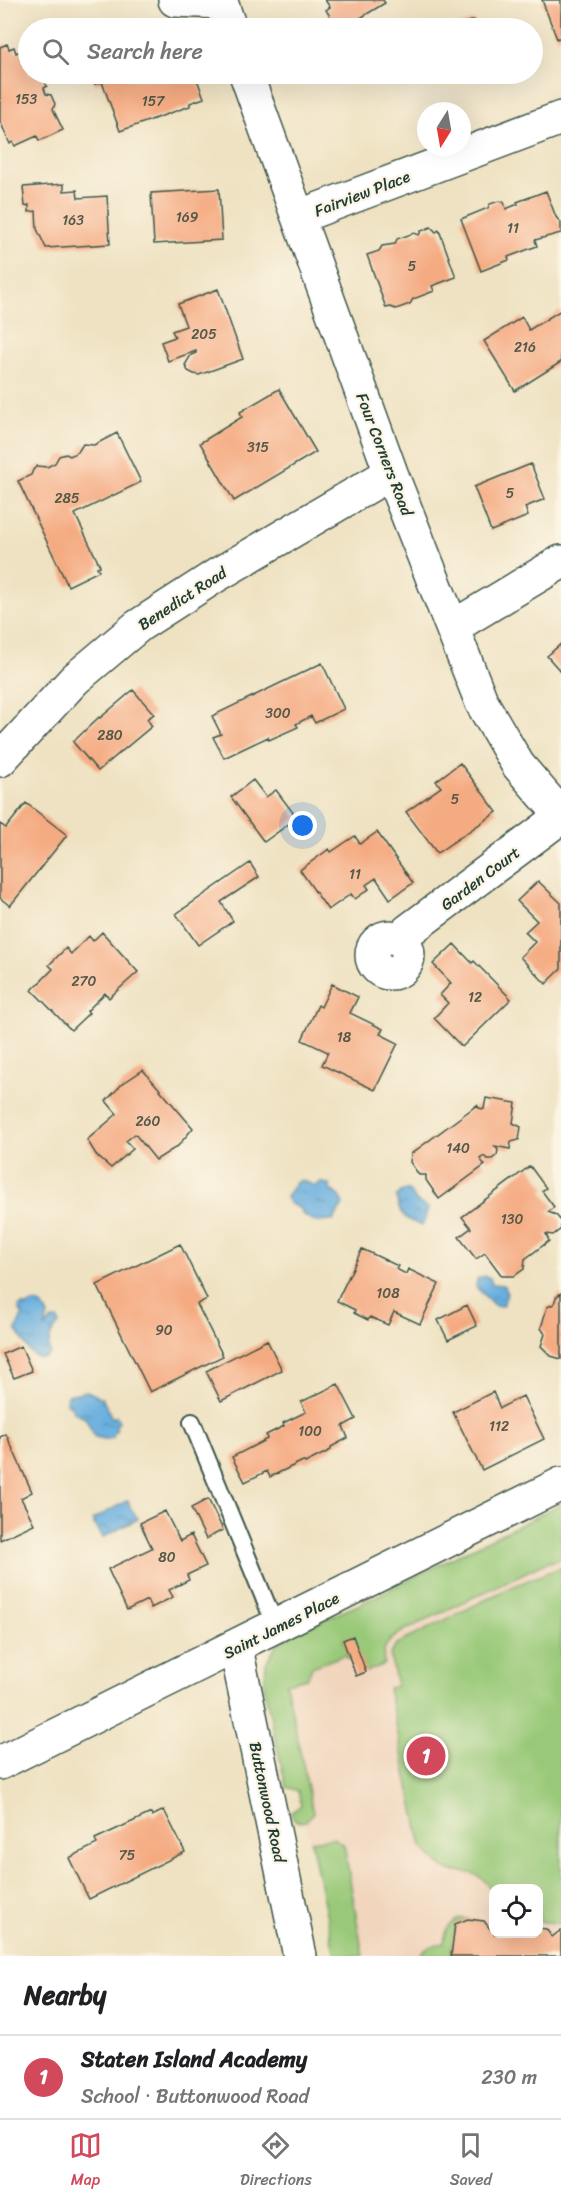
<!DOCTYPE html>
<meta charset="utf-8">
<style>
body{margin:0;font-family:Sriracha,sans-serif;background:#f6f6f6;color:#202124}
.controls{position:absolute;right:18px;bottom:18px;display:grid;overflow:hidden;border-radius:12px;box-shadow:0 6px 24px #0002}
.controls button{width:54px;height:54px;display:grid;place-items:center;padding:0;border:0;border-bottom:2px solid #e0e0e0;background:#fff;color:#202124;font:30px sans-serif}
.compass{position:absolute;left:417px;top:102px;width:54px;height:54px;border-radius:50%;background:#fff;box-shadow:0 6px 24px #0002;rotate:191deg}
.you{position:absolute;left:303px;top:826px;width:21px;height:21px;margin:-15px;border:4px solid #fff;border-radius:50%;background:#1a73e8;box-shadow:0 0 0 9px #1a73e833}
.badge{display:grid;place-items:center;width:39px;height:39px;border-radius:50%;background:#d1495b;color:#fff;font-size:20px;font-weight:700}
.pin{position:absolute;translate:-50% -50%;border:3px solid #fff;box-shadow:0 2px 6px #0006}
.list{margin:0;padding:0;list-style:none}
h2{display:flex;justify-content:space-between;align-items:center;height:78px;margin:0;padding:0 24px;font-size:26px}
h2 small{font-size:20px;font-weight:400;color:#757577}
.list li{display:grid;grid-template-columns:39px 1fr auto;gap:18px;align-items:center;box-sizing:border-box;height:84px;padding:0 24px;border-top:2px solid #e0e0e0}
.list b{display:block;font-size:22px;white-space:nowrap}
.list p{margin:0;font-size:20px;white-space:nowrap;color:#757577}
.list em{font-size:20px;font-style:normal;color:#757577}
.icon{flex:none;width:33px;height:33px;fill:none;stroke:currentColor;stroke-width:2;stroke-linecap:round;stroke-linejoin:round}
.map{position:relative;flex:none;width:561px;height:1956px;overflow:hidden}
.search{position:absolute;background:#fff;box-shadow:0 6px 24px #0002;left:18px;right:18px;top:18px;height:66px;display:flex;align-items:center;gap:15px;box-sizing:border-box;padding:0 21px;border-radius:33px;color:#757577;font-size:22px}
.sheet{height:162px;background:#fff}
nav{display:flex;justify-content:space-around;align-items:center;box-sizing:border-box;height:84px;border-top:2px solid #e0e0e0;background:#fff;font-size:16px;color:#757577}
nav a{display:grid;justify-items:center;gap:3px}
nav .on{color:#d1495b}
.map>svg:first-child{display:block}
.built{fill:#f1d5bd;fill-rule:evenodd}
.grass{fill:#99c978;stroke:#5c8356;stroke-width:1.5}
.water{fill:url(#water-ripples);stroke:#44768a;stroke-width:1.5}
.building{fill:#f5ab82}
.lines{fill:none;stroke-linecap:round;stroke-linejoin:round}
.lane-casing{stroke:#3e5649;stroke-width:20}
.street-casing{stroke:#3e5649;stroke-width:36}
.lane{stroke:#fff;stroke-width:16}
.street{stroke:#fff;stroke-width:33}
.labels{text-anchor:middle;stroke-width:4.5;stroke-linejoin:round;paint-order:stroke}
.number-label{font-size:14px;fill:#545848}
.street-label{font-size:16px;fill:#1f3d34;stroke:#fcf5e5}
</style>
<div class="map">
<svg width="561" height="1956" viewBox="0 0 561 1956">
<defs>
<pattern id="water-ripples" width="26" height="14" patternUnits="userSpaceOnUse" patternTransform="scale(1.5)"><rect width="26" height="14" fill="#68afdf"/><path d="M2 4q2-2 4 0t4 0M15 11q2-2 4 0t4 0" fill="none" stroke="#5590b6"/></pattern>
</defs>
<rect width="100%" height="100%" fill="#fcf5e5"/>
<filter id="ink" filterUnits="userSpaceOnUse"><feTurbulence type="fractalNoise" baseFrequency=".0167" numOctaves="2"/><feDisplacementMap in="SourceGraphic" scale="12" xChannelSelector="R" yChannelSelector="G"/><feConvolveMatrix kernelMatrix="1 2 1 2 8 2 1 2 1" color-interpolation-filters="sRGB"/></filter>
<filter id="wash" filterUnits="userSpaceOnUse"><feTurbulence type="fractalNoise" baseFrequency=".008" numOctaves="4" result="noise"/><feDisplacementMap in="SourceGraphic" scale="24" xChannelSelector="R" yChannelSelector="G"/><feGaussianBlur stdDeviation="1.35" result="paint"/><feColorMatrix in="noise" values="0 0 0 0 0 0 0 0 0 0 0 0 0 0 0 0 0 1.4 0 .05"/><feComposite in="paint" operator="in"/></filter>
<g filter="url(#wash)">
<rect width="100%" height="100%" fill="#efe2c2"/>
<path class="built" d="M561,1524V1956H335L277,1691L291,1653ZM494,1888H538V1934H494Z"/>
<path class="grass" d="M561,1504V1559L545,1563L403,1631C389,1640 381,1646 384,1664L366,1672L352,1637L343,1640L350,1659L344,1655L312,1667L307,1678L286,1683L313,1812L306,1821C299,1823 293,1821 291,1813L301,1805L298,1791L286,1787L264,1688L266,1663L277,1644L296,1632L358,1605Z
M561,1567V1924L539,1921L538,1888H494L493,1893C486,1880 479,1873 463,1872C458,1872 453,1872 448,1870C438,1866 430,1855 422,1847L388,1688L397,1685L390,1655L397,1644L509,1588Z
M333,1838L344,1845L363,1956H335L311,1841Z
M463,1918L468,1919L455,1924L451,1956H420C423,1946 434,1946 444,1943C445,1931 451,1920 463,1918Z"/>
<path class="water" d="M302,1180L315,1186L321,1182L330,1185V1190L340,1196L343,1205L333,1221L316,1222L302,1214V1210L289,1203L286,1197L296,1182Z
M406,1190L411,1193L416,1201L428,1208L426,1217L422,1225C404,1221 400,1214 396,1197L401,1192Z
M485,1276L490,1278L492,1284L504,1285C509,1293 506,1298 502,1306L494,1305L476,1287L477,1279Z
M35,1303L42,1305L48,1315L45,1328L52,1320L58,1319L59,1324C50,1334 47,1341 50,1354L44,1358C26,1357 26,1341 16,1330L23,1313L20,1312L19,1307L23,1305L25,1308L30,1304Z
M87,1391L102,1398L112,1418L117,1416L119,1423L115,1424L117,1428L112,1438L105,1439L95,1437L85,1417L74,1412L70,1405L66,1403L68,1395Z
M128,1500L130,1507L138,1519L102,1538L92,1520Z"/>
<g id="blocks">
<path class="building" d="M325,0H383L385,3L344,28H337L326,10L330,7Z
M542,0H561V37L557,39Z
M474,20L477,28H451Z
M7,44L9,49L14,47L16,53L27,48L28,53V74H41L47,86L44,88L46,94L51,95L55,104L53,109L63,130L39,141L37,136L15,146L13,142L10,144L0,121V47Z
M91,74H195L204,98L190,103V106L120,131L102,82L95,84Z
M64,184V191L77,190L78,198L107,196L110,244L46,248L37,229L36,211L29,212V205L25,206L23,187Z
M219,189L222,240L154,244L151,193Z
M546,191L556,217L561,223V233L535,240L537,246L508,257L509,260L481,271L461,219L488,208L490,204L499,201L504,202L506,209L518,204L517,202Z
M431,227L436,232L439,230L456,277L432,286L434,291L413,299L410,304L396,309L390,307L386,308L367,255L379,251L382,246L395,244L397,239L414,233L419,235L421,231Z
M218,289L243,359L199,375L194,374L188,371L185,365L191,355L196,353V351L168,361L161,342L175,337L172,331L186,326L178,304Z
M561,310V362L515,391L484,341L522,317L529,330Z
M279,389L316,452L234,501L200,443L242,417L240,412Z
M117,433L141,482L75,514L100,566L97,567L99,571L68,586L18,481L31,475L33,470L37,466L47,467L55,463L59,456L66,454L70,456L78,452L83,444L94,445Z
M531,464L545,499L525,507L528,516L491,531L474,487Z
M561,644V672L547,656Z
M322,663L344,709L315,723L311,716L296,724L298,727L269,740L268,737L224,758L213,737L221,734L212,716Z
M133,690L154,714L147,719L152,726L98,771L73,742L99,717L100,718Z
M460,763L497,812L437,853L406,812L441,787L436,781Z
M253,780L266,797L276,790L297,818L264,842L231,797Z
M26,803L67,835L10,906L0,898V824L6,828Z
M377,832L413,883L390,899L376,878L366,885L369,889L355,899L351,894L328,910L300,870L329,849L331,852L355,836L360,844Z
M250,863L259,877L221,902L233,921L198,945L176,914Z
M538,881L561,903V969L546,984L520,957L535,942L525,932L537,921L517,901Z
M102,932L138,972L109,998L105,993L87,1011L89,1013L71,1030L32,990L53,969L49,965L66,948L71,954L89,936L93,941Z
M454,944L472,963L474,961L511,999L462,1047L434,1018L448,1003L440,995L451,983L433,964Z
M332,984L358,997L350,1013L383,1029L380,1034L398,1043L375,1090L322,1065L328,1052L302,1040L318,1005L321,1007Z
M143,1070L193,1128L178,1146L156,1160L135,1134L126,1141L133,1149L111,1168L97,1156L87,1140L117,1114L106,1101L122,1084Z
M486,1098L516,1103L513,1123L521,1127L519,1140L511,1142L510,1149L495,1146L498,1150L497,1155L492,1159H487L484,1156L480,1159L485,1165L439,1199L426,1180V1175H419L410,1162L411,1154L477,1105L479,1108L484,1109Z
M530,1166L546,1188L542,1191L554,1207L548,1212L556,1215L561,1221V1229L553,1235L546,1234L549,1241L525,1259L524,1269L514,1276H502L485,1253L476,1259L459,1237L471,1228L462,1217Z
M180,1244L207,1299L197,1304L223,1356L150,1392L97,1285Z
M362,1249L398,1266L396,1269L406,1274L408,1269L439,1284L420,1324L394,1312L388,1325L370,1317L368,1320L354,1313L355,1310L337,1301Z
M561,1293V1359L551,1356L541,1346L545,1334L541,1328L547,1307L554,1304L556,1297Z
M467,1305L477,1326L448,1340L438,1320Z
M267,1340L282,1370L221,1401L206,1371Z
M21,1346L32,1371L14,1378L3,1354Z
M338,1384L356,1419L343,1426L348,1438L331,1447V1450L305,1463L303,1461L270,1477L267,1471L245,1482L232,1457L267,1439L266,1435L284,1426L283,1423L306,1412L301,1402Z
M493,1392L500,1408L523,1396L544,1439L482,1470L453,1412Z
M6,1434L32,1492L21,1498L34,1524L0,1540V1437Z
M208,1499L223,1530L206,1539L191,1508Z
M165,1511L180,1541L191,1535L206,1566L187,1575L189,1580L169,1590L173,1597L151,1608L147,1600L127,1610L108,1569L152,1548L140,1523Z
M353,1636L366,1672L356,1676L343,1640Z
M164,1810L185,1852L89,1899L69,1858L97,1844L95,1839L151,1813L152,1816Z
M468,1919L484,1921L491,1930L494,1927V1934H538V1928L546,1929L552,1937L561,1930V1956H451L455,1924Z"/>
</g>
</g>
<g filter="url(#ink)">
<use href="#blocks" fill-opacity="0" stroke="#3e5649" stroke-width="1.5"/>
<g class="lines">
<g class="lane-casing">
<path id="lane" d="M192,1422L276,1627"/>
</g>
<g class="street-casing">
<path id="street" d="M175,0L221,2L230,28
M246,74L391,473L482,703L518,765L561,815
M298,217L561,118
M453,627L561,562
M0,760L75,679L138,626L217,575L391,473
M372 955a18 18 0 1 1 36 0a18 18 0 1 1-36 0Z
M400,940L408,931L561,817
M236,1648L300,1956
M0,1763L561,1484"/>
</g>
<use href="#lane" class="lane"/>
<use href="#street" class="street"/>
</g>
</g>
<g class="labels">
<g class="number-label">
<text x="26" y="104">153</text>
<text x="153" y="106">157</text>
<text x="187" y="222">169</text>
<text x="73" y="225">163</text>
<text x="513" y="233">11</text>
<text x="412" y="271">5</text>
<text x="204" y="339">205</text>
<text x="525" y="352">216</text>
<text x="258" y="452">315</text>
<text x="510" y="498">5</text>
<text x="67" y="503">285</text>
<text x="278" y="718">300</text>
<text x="110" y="740">280</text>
<text x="455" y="804">5</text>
<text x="355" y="879">11</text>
<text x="84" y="986">270</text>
<text x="475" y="1002">12</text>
<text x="344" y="1042">18</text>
<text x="148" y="1126">260</text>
<text x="458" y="1153">140</text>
<text x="512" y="1224">130</text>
<text x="388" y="1298">108</text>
<text x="164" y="1335">90</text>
<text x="499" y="1431">112</text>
<text x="310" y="1436">100</text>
<text x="167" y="1562">80</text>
<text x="127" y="1860">75</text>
</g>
<g class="street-label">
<text transform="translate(362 193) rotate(-21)" y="6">Fairview Place</text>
<text transform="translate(385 454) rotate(69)" y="6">Four Corners Road</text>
<text transform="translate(182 598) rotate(-33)" y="6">Benedict Road</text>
<text transform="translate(480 878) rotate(-37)" y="6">Garden Court</text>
<text transform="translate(281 1625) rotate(-27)" y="6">Saint James Place</text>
<text transform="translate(268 1802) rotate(78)" y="6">Buttonwood Road</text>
</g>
</g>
</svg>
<div class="controls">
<button><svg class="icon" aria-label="locate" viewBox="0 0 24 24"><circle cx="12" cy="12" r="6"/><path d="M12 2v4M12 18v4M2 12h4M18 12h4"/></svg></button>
</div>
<svg class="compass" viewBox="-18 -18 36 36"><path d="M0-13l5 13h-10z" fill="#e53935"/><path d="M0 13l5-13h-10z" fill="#757577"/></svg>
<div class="you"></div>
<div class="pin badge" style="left:426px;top:1756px">1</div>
<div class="search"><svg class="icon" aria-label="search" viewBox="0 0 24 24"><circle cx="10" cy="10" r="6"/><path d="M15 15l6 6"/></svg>Search here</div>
</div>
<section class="sheet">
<h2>Nearby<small></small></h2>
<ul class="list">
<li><span class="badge">1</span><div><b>Staten Island Academy</b><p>School · Buttonwood Road</p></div><em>230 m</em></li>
</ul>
</section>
<nav>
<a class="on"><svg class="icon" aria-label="map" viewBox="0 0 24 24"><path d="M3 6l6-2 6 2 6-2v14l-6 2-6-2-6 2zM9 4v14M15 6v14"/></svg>Map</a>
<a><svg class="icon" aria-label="directions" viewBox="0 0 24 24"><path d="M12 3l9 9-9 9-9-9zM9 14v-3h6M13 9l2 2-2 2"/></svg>Directions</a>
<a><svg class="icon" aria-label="saved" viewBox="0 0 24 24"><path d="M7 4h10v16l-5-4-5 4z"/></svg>Saved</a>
</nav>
